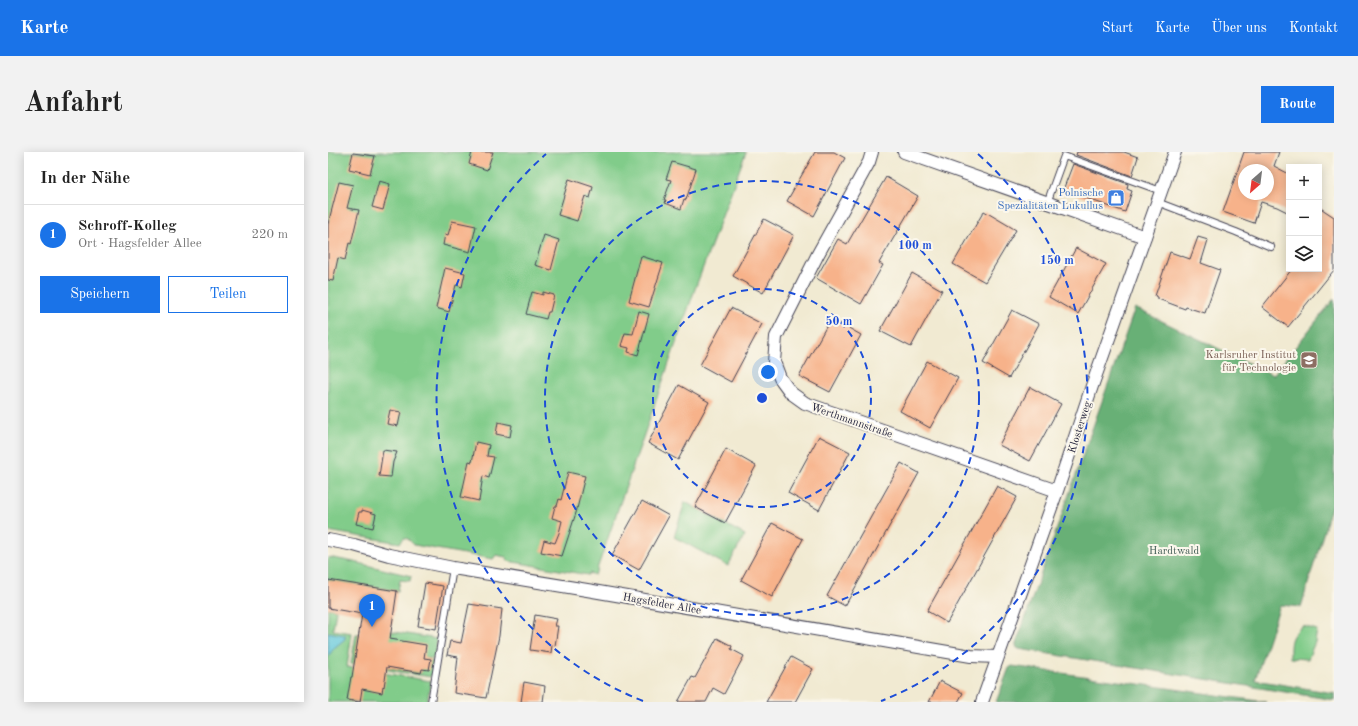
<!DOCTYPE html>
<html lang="de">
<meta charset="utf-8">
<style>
body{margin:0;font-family:"Old Standard TT",serif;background:#f2f2f2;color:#222}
.controls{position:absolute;right:12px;top:12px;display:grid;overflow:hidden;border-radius:0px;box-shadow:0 2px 10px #0003}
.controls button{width:36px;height:36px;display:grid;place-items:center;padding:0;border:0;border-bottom:1px solid #e0e0e0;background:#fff;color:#222;font:20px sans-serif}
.compass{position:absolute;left:910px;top:12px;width:36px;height:36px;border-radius:50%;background:#fff;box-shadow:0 2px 10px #0003;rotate:208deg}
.you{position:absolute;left:440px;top:220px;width:14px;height:14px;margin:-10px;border:3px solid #fff;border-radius:50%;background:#1a73e8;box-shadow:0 0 0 6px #1a73e833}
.badge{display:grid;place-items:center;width:26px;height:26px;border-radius:50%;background:#1a73e8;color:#fff;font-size:13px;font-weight:700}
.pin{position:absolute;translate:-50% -33px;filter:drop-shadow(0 1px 2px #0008)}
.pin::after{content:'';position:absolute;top:21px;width:14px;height:12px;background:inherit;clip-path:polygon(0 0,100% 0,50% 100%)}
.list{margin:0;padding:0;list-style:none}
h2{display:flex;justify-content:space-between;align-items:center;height:52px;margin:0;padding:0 16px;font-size:17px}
h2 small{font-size:13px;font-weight:400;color:#767676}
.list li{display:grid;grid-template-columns:26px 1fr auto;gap:12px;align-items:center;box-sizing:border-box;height:60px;padding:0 16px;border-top:1px solid #e0e0e0}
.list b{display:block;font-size:15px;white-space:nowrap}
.list p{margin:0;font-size:13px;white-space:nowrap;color:#767676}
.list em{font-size:13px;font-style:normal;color:#767676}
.actions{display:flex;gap:8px;padding:12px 16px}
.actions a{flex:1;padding:9px 0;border:1px solid #1a73e8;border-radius:0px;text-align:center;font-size:14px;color:#1a73e8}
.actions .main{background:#1a73e8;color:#fff}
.icon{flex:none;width:22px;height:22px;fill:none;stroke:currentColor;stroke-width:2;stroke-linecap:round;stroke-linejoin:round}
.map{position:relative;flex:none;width:1006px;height:550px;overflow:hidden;border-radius:0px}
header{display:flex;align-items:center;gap:24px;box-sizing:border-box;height:56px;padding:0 20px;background:#1a73e8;color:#fff}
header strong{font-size:19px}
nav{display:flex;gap:22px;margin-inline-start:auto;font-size:14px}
.intro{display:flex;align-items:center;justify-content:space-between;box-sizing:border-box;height:96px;padding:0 24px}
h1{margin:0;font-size:28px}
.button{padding:10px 18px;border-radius:0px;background:#1a73e8;color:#fff;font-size:14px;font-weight:700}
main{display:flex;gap:24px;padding:0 24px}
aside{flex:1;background:#fff;border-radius:0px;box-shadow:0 2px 10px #0003}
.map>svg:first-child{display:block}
.green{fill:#81cc8a;stroke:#527762}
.forest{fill:#68b076;stroke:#456958}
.water{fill:#5fc7db;stroke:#40748b}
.building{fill:#f7b28a;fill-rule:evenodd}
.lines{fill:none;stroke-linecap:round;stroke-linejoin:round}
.service-casing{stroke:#414052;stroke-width:8}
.minor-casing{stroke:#414052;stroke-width:14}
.service{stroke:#fff;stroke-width:6}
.minor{stroke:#fff;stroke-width:12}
.ring{fill:none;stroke:#1d4ed8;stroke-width:2;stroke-dasharray:7 5}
.labels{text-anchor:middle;stroke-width:4;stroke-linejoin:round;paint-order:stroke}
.shop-label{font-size:11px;fill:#366cbe;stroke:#fbf7ec;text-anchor:end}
.education-label{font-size:11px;fill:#785e54;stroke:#fbf7ec;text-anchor:end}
.street-label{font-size:11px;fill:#22223b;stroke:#fbf7ec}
.park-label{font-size:11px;fill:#435e57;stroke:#fbf7ec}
.centre{fill:#1d4ed8;stroke:#fbf7ec;stroke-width:2}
.ring-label{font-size:12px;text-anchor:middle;font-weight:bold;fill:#1d4ed8;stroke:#fbf7ec;stroke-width:4;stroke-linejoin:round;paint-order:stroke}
</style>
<header>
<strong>Karte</strong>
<nav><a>Start</a><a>Karte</a><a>Über uns</a><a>Kontakt</a></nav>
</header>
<div class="intro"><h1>Anfahrt</h1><a class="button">Route</a></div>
<main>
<aside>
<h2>In der Nähe<small></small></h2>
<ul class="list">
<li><span class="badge">1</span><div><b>Schroff-Kolleg</b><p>Ort · Hagsfelder Allee</p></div><em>220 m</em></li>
</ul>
<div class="actions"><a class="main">Speichern</a><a>Teilen</a></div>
</aside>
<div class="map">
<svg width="1006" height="550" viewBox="0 0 1006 550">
<rect width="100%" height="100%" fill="#fbf7ec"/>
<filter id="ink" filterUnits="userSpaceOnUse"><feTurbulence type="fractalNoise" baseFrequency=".025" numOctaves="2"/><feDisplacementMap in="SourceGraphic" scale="8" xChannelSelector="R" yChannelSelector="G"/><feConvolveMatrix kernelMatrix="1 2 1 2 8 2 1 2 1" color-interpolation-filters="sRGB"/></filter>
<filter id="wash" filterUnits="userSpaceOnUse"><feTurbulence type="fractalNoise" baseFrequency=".012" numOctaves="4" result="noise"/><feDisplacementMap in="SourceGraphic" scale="16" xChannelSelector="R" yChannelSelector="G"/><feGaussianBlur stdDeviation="0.9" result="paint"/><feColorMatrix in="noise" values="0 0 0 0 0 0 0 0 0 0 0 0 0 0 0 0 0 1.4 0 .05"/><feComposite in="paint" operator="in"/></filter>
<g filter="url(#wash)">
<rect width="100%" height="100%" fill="#f1ead2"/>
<path class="green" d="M0,0H418L367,137L267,423L261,421L260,423L180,409L178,405L168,403L165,407L86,393L80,387L76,386L72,391L0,379Z
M357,350L417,383L400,414L346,385Z
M0,405L26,410L83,424L82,429L72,428L70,439L0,428Z
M0,456L8,458L5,478L24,481L19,515L103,529L99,550H0Z
M975,474L989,478L987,490L980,507L962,506C962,490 961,484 975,474Z
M55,478L109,487L106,507L96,506L54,486Z
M28,482H31L27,510L93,521L94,517L102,509L106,510L103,525L23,512Z"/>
<path class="forest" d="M1006,147V346L973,455L952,453L927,528L1006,541V548L691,497L688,495V492L807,156L945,223Z
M684,514L938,550H668L681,516Z"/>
<path class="water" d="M0,480L17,483V487L6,496L0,505Z"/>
<g id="blocks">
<path class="building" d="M144,0H165L159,18L141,12Z
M487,0H506L517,6L486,64L459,49Z
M749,0H796L810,5L804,24L748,3Z
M916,0H951L946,14L961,22V61L949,55L933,50L926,71L895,60ZM916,18H940V42H916Z
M25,1L47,4L42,22L21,17Z
M344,10L368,17L358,48L356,47L353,57L337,51L338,48H336L343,28L338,27Z
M745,12L800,32L799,37L804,39L797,60L735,38Z
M558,25L590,44L551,111L555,113L533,152L488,126L510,87L519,92Z
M241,27L265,35L262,46L257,44L249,69L230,63Z
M51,29L62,32L55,58L44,55Z
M11,30L25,33L19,56L31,58L23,92L21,91L17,108L10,106L5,129L0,128V72Z
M991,55L1006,65V118L960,175L934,155L964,117H991Z
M656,59L688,78L657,130L625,112Z
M436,67L466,83L435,141L405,124Z
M124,69L148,74L142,100L115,93L117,82L120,83Z
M216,83L231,88L223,118L207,113Z
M870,85L880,88L873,111L892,118L877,161L858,155L857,157L830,147V145L827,144L842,100L862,107Z
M748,96L778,112L750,162L721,145Z
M313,104L335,111L321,155L301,149Z
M117,116L137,121L134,135L128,133L121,160L108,156Z
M584,121L614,138L583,195L552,179Z
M204,140L215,143V140L226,143L222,160H220L218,167L198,162Z
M403,156L434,172L403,230L372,213Z
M684,158L711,172L681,226L655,211Z
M311,159L321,162L310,203L300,200L301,196L293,194L297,181L305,182Z
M503,166L533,183L502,240L471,224Z
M599,209L630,226L602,276L572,259Z
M351,233L381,250L350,308L320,291Z
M702,235L733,252L702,309L671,293Z
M62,258L73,260L70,274L59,272Z
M170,270L184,273L182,285L168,282Z
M491,284L522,300L491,358L460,341Z
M148,290L161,293L159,304L166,305L161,326L155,324L151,349L133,345L141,309L144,310Z
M398,297L428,314L397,371L367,355Z
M55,298L69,300L65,310L63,325L51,324Z
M573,311L591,321L517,454L499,444Z
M240,320L257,324L248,361L234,404L213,400L216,388L227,391L231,381L234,369L224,366L227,354H229L231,347L233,348Z
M669,334L689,345L619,471L599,459Z
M314,349L341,364L311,418L284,403Z
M34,358L48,362L45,376L28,372L31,360H34Z
M444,371L475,387L444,445L413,428Z
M0,428L69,439L62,487L98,493L96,506L103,507L101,518L94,517L93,521L59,515L56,535L55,534L54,541L34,537L32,550L19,548L23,525H24L34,462L0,456Z
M97,431L115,434L108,477L90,474Z
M141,452L174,457L171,484L158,546L126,541L130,505L119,503L122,489L133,491Z
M207,463L229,467L227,474H230L227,494L224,493L223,501L202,498Z
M389,486L404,494L403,497L416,504L396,542L385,536L378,550H350L364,525L367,526Z
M463,505L485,517L467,550H438Z
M612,529L635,541L630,550H601Z
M196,530L217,534L215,550H193Z"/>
</g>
</g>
<g filter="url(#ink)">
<use href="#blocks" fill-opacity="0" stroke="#414052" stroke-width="1"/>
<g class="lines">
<g class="service-casing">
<path id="service" d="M829,50L908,80L943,95
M719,51L736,4L833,39
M103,550L125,416"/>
</g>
<g class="minor-casing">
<path id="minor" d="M544,0L541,10L490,102L448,185L446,210L452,226L463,241L477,251L729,339
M576,0L817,85
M0,388L26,393L61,403L125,416L259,438L643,504L670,505
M654,550L729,339L764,234L847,0"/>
</g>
<use href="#service" class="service"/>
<use href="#minor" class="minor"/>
</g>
</g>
<g class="ring">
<circle cx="434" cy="246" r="109"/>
<circle cx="434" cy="246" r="217"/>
<path d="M315 549A326 326 0 0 1 218 2M650 2A326 326 0 0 1 553 549"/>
</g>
<defs>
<g id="shop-square" transform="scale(0.9)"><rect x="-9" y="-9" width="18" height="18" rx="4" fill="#3f7fe0" stroke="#fbf7ec"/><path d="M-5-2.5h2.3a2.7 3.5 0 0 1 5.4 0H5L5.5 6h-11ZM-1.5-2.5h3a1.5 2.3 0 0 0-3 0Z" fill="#fff"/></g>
<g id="university-square" transform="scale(0.9)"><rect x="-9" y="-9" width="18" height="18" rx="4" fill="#8d6e63" stroke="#fbf7ec"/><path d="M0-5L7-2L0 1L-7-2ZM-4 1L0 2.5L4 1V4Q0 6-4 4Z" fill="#fff"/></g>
</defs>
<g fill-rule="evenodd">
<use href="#shop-square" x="788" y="46"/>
<use href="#university-square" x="981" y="208"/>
</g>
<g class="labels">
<g class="shop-label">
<text x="775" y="44">Polnische<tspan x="775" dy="13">Spezialitäten Lukullus</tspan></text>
</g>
<g class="education-label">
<text x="968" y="206">Karlsruher Institut<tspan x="968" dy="13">für Technologie</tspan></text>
</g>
<g class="street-label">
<text transform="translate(524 268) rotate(19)" y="4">Werthmannstraße</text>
<text transform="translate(751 275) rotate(-72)" y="4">Klosterweg</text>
<text transform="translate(334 451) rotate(10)" y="4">Hagsfelder Allee</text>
</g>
<g class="park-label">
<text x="846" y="402">Hardtwald</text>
</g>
</g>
<circle cx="434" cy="246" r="6" class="centre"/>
<g class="ring-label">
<text x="587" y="97">100 m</text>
<text x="729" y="112">150 m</text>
<text x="511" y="173">50 m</text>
</g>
</svg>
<div class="controls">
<button>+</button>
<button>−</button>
<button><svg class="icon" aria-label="layers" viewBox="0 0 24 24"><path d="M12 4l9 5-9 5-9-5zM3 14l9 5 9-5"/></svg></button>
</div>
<svg class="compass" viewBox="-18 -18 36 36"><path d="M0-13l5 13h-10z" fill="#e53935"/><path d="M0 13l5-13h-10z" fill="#767676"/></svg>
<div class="you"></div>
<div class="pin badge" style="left:44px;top:475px">1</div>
</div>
</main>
